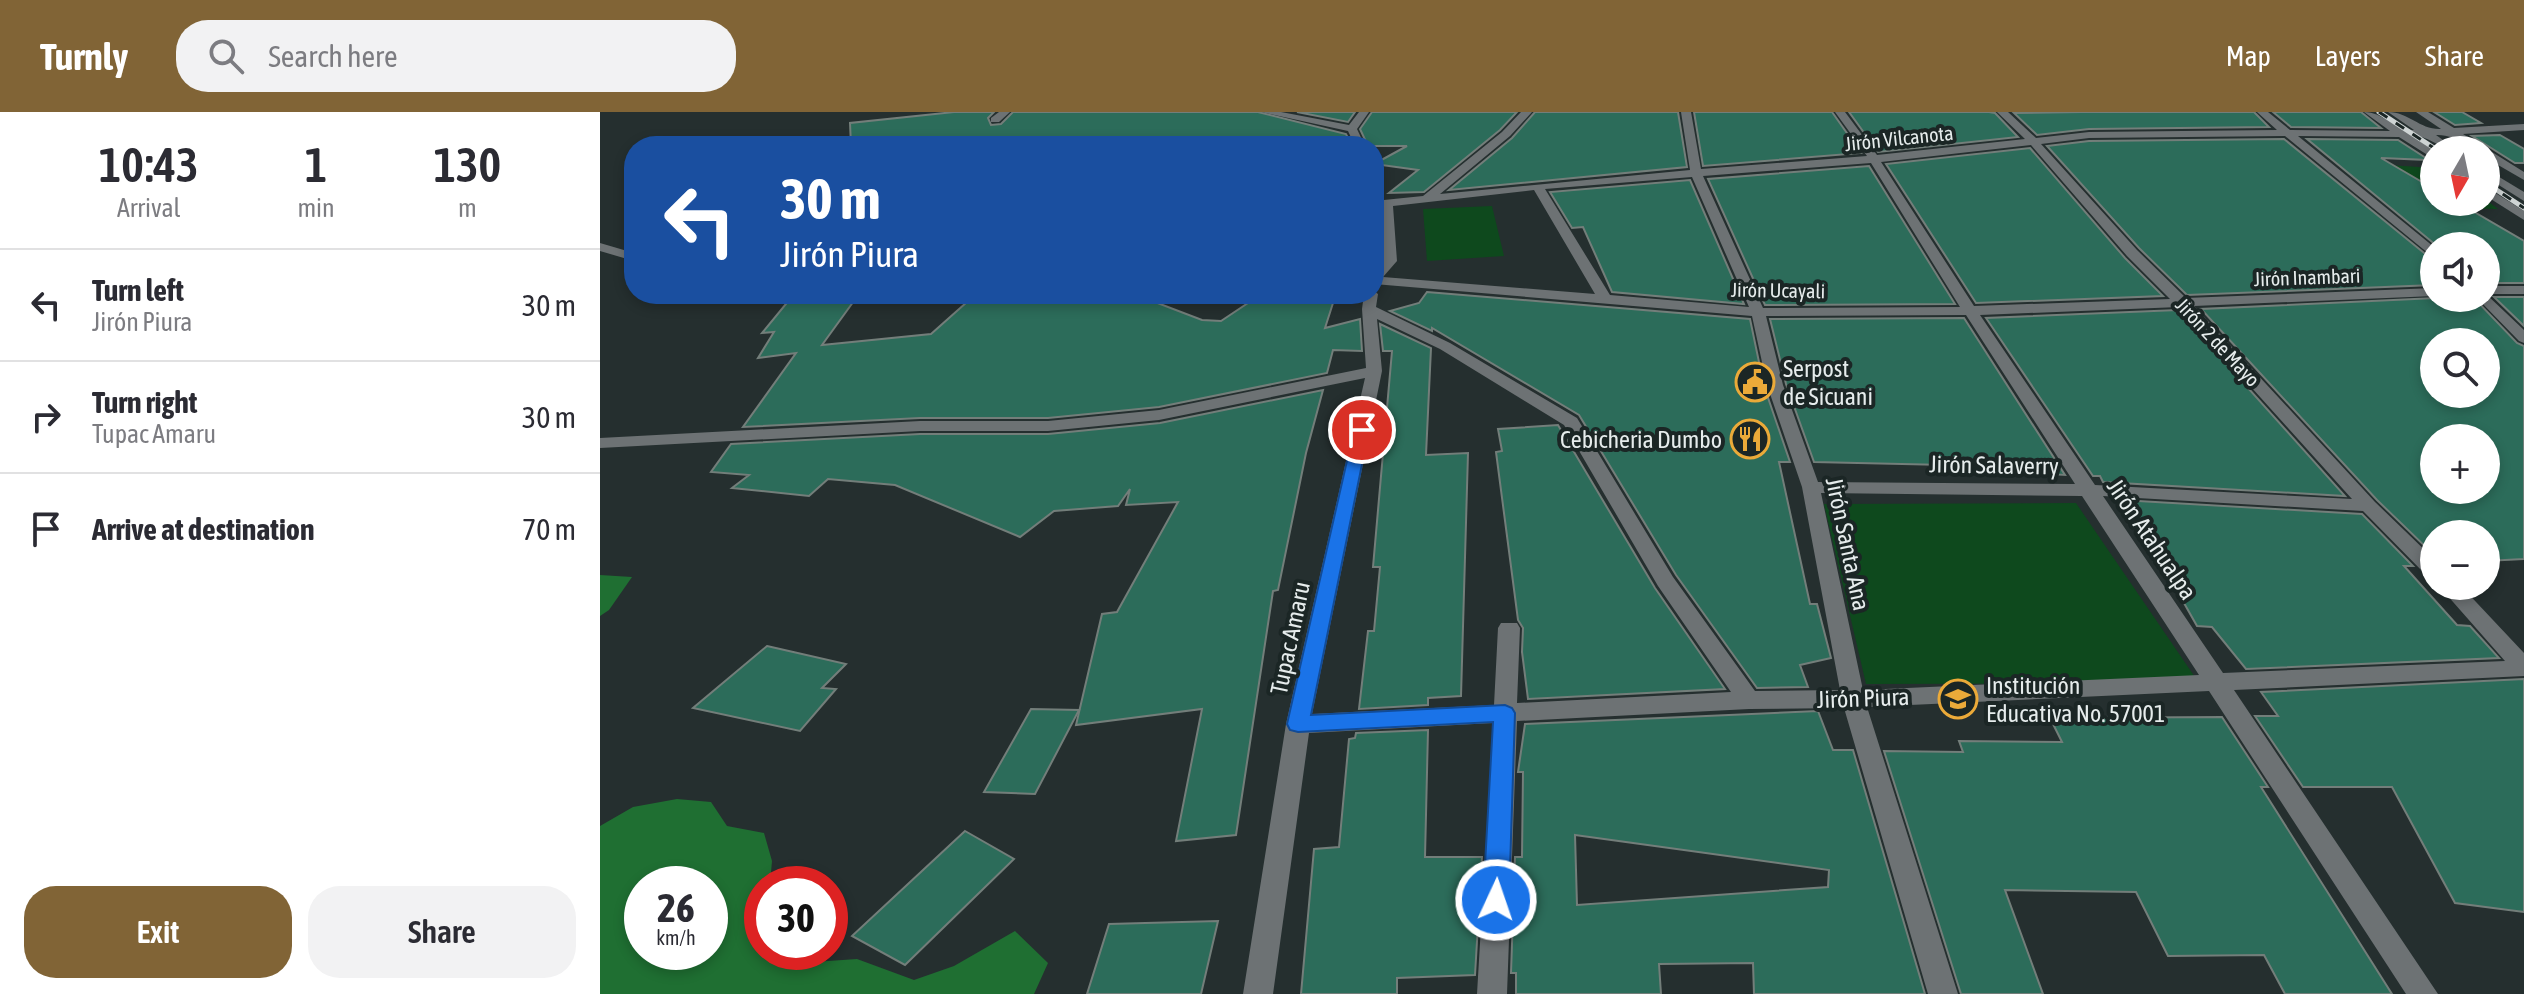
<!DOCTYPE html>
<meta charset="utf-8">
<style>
:root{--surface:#fff;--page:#f2f2f3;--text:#2b2b33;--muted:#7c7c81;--line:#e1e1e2;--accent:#816436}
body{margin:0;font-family:"Asap Condensed",sans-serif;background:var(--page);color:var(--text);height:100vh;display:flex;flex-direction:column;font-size:30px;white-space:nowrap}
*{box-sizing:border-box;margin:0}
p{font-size:26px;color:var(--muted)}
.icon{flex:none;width:44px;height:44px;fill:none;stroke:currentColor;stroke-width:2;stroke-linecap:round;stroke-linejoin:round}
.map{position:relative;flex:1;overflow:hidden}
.drawer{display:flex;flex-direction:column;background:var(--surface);width:600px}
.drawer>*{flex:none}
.top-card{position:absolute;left:24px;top:24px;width:760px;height:168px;border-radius:32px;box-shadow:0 4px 12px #0003;background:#1a4fa0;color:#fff;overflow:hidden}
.needle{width:52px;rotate:189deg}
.buttons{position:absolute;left:1820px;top:24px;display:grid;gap:16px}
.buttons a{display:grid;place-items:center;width:80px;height:80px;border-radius:50%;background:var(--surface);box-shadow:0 4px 12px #0003;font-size:40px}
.speed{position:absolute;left:24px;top:754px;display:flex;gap:16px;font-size:40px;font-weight:700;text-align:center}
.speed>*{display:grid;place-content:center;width:104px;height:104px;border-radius:50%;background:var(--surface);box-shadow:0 4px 12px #0003;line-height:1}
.speed small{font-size:20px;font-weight:400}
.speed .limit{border:12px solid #d22;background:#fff;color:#111}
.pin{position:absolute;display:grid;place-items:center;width:68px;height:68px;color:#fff;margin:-34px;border:4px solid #fff;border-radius:50%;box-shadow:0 2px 8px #0007}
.me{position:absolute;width:88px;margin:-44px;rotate:3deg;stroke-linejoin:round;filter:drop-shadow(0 0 6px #0008)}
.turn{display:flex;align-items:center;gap:28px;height:168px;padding:0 24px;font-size:36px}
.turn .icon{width:104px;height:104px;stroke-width:2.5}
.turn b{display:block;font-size:56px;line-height:68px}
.eta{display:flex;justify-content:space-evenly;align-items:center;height:136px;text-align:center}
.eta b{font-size:48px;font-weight:600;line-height:56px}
.button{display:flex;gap:16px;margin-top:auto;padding:16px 24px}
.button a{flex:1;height:92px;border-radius:32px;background:var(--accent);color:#fff;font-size:32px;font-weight:600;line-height:92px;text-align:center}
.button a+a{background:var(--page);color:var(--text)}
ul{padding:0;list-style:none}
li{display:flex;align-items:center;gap:24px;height:112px;padding:0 24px;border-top:2px solid var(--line)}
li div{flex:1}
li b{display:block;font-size:30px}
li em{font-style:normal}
header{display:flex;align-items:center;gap:48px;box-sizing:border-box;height:112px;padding:0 40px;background:var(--accent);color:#fff}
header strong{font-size:38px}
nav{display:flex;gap:44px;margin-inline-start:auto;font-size:28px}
.search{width:560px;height:72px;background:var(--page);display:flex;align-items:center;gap:20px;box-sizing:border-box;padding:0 28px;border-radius:32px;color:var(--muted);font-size:30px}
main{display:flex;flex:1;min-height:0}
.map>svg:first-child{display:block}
.green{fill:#0e491d}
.forest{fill:#1f6f32;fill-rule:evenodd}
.building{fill:#2c6c5a;stroke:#737e7a;stroke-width:2;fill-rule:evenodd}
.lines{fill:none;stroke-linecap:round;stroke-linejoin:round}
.minor{fill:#6d7274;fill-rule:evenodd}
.rail-casing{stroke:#ced4d4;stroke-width:5}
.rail{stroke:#1b2625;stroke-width:3;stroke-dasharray:10;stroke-linecap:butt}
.route{fill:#1a73e8;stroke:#114b97;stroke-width:2}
.labels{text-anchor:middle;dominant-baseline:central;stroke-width:8;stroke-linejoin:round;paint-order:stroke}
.far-street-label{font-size:20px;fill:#e6ecec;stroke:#1b2625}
.poi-label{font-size:24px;fill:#e6ecec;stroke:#1b2625;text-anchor:start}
.street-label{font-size:24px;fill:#e6ecec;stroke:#1b2625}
</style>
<header>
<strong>Turnly</strong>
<div class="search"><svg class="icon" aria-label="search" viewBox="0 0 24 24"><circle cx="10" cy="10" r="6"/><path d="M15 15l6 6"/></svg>Search here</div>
<nav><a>Map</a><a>Layers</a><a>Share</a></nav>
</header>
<main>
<section class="drawer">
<div class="eta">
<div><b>10:43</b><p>Arrival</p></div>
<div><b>1</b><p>min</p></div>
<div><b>130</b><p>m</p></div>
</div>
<ul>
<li><svg class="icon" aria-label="left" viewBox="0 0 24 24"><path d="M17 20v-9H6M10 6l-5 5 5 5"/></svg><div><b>Turn left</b><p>Jirón Piura</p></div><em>30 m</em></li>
<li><svg class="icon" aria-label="right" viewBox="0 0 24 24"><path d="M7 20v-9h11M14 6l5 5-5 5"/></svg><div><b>Turn right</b><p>Tupac Amaru</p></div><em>30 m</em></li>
<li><svg class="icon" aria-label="arrive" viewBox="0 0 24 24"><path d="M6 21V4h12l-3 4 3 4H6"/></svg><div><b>Arrive at destination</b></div><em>70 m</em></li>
</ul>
<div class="button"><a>Exit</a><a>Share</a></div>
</section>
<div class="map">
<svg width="1924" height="882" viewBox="0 0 1924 882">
<rect width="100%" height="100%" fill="#252f2f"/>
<g class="green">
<path d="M1758,51L1834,56V90L1886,88L1898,97L1849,96L1803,86Z"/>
<path d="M892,94L904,144L827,149L823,97Z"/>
<path d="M1476,391L1599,571L1266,572L1224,392Z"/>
</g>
<g class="forest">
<path d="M0,463L32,465L9,498L0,504Z"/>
<path d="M77,687L111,690L127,714L164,721L172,749L170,772H162V796L151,825L167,846L199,851L257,847L314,868L354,854L415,819L448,851L434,882H0V714L33,695ZM42,772H110V840H42Z"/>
</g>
<g class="building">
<path d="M354,0H394L388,6L391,13L401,12L413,0H658L746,22L752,34H251L250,11Z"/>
<path d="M697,0H755L748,10Z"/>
<path d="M772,0H917L900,18L824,80L789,81L818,58L774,52L807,34H768L760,17Z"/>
<path d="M935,0H1078L1087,55L849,78L912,26Z"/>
<path d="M1094,0H1232L1261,41L1103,54Z"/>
<path d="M1249,0H1389L1395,1L1418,25L1278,40Z"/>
<path d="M1482,0H1654L1669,15L1489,17L1437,23L1414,1Z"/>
<path d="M1673,0H1761L1781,16L1691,15Z"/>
<path d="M1834,0H1862L1881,11L1855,13Z"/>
<path d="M1900,23L1924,37V51H1915L1872,24Z"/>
<path d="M1684,27L1834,149V173L1587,183L1539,136L1447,34L1489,29Z"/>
<path d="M1707,27L1798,28L1829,48L1781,46L1834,77V90H1857L1924,129V171H1886V134H1837Z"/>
<path d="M1430,36L1525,146L1563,184L1376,191L1286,52Z"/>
<path d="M1269,54L1355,192L1165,193L1108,67Z"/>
<path d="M1090,68L1144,192L1012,180L983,115L972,116L950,80Z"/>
<path d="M827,180L1150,207L1164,274L1190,350H1179L1210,492H1217L1231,546L1200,553L1208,575L1157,576L1076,463L979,303L832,216V219L790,199L819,191Z"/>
<path d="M259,182L222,233L331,222L376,182H534L602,208L621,209L660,183L734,188L725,216L760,207L762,239L733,238L727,261L559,295L448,306H320L143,315L196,241L158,246L174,220L162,221L190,187Z"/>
<path d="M1894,185H1924V214Z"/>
<path d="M1836,186H1874L1917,231L1924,234V447L1886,449V422H1834V443L1777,388L1601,197ZM1834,230H1886V282H1834ZM1834,326H1886V378H1834Z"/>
<path d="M1578,198L1745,384L1503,370L1500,364H1493L1386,206Z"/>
<path d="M1364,206L1465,363L1417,360L1414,354L1344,350L1345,353L1214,350L1186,272L1170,207Z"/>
<path d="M780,212L831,236L826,343L868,341L861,584L828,586V593L759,597L768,519H774L780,455H773L792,239H783Z"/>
<path d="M723,278L706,341L678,478L673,479L636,723L576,729L602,597L476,613L502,502L517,500L578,390L526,393L530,377L518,394L454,399L420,425L295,373L228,367L209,384L132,376L149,363L111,360L131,332L320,322H448L560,311Z"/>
<path d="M958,313L1055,476L1125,577L928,587L922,540L923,516L918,508L896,340L902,339L898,317Z"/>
<path d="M1521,388L1762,402L1813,454H1804L1857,513L1870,514L1899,546L1646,557L1612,515L1597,514L1550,431L1544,430Z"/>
<path d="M167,534L246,552L222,576L236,577L200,619L93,596Z"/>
<path d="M1924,567V800L1855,791L1792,675H1703L1655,604H1678L1661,580Z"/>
<path d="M431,597L479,598L435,682L384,680Z"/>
<path d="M1218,599L1233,638H1253L1325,882H1154L1153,851L1059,852L1061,882H916V861H911L915,745H922L923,660H918L925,612ZM975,723L1229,758L1228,775L977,793Z"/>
<path d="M1622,605L1668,675H1661L1792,882H1685L1664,843L1568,844L1536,780L1405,778L1443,882H1361L1284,639L1363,640L1359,629L1462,630L1450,606Z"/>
<path d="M828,618L825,745H882L875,863L797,866V882H701L714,737L739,735L749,627L755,626L756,621Z"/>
<path d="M365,719L414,747L305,853L252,824Z"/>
<path d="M618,809L601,882H487L509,812Z"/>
</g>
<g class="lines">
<g class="minor">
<path d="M399,0H410L399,10H391V6Z"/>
<path d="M661,0H681L749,13L759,0H769L757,17L765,34H755L748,19Z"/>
<path d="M921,0H932L910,24L840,82L1090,58L1081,0H1091L1101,57L1267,44L1235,0H1245L1277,43L1425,27L1397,0H1408L1436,26L1489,20L1677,18L1657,0H1668L1690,18L1790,19L1764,0C1784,0 1795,19 1814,18L1788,0C1809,0 1820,18 1841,17L1816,0H1828L1854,16L1924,12V18L1863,22L1924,60V68L1886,46V38C1865,38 1858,22 1836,23L1857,38C1839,38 1830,23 1812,24L1834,39V47L1799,25L1698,24L1834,135V146L1685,24L1489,26L1441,32L1537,138L1586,186L1834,176V184L1594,194L1775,390L1834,447V466L1827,464L1763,399L1503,384L1623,561L1905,549L1839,474H1861L1924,541V564L1634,578L1838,882H1806L1609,579L1267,595L1358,882H1328L1244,596L1149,597L917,609L907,882H877L893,611L709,621L673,882H643L686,612L765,266L559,308L448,319H320L0,336V326L320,309H448L559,298L766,256L762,197L764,182H774V179L778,182L776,195L850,231L977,306L1073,465L1155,579L1240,578L1202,375L1167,273L1152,204L774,172V158L783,148L781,96L774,97V89L823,84L902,20ZM1431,33L1527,144L1570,187L1374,194L1281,50ZM1271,51L1360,195L1163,196L1103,64ZM1092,65L1149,195L1010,183L945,77ZM934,78L995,182L783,165L797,149L793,94ZM1579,195L1752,387L1495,373L1380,203ZM1366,203L1475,372L1218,370L1183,273L1166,204ZM777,207L840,237L964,313L1058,474L1131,580L917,591L920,516L917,511H901L898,516L894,593L712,602L782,259ZM1221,381L1482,384L1599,563L1263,578Z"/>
<path d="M1886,57L1924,80V89L1886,65Z"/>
<path d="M1886,75L1924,99V108L1886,84Z"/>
<path d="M0,131L34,141V149L0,139Z"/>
<rect x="1886" y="174" width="38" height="8"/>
<path d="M1886,182L1924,218V231L1919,229L1877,186H1886Z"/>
</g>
<g class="rail-casing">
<g id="rail">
<path d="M1779,0L1837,38"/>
<path d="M1886,71L1924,96"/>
</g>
</g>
<use href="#rail" class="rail"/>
</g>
<path class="route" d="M762,313L769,318L711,603L905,593L912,596L915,601L909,788L905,796L896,800L887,796L883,788L893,610L698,620L690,618L687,612L754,318Z"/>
<defs>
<g id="civic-ring" transform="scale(2)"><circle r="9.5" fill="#1b2625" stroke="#ebaa39" stroke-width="1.5"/><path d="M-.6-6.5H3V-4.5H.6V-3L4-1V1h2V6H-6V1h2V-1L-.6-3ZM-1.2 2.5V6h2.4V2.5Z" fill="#ebaa39"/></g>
<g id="restaurant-ring" transform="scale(2)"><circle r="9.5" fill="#1b2625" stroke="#ebaa39" stroke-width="1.5"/><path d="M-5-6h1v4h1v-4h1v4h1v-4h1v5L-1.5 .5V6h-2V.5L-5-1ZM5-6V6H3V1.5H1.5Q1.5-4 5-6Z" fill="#ebaa39"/></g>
<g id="school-ring" transform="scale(2)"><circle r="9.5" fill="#1b2625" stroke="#ebaa39" stroke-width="1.5"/><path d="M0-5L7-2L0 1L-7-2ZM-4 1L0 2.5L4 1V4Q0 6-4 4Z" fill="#ebaa39"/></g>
</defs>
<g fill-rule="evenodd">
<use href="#civic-ring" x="1155" y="270"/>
<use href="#restaurant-ring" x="1150" y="327"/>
<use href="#school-ring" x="1358" y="587"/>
</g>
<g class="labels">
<g class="far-street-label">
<text transform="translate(1299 26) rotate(-6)">Jirón Vilcanota</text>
<text transform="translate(1707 165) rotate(-2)">Jirón Inambari</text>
<text transform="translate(1178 178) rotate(1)">Jirón Ucayali</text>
<text transform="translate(1618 230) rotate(47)">Jirón 2 de Mayo</text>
</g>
<g class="poi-label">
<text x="1183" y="256">Serpost<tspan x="1183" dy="28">de Sicuani</tspan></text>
<text x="1122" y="327" text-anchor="end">Cebicheria Dumbo</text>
<text x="1386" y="573">Institución<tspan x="1386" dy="28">Educativa No. 57001</tspan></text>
</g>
<g class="street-label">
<text transform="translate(1394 353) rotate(1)">Jirón Salaverry</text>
<text transform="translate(1552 427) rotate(56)">Jirón Atahualpa</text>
<text transform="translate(1248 432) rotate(78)">Jirón Santa Ana</text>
<text transform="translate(690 526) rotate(-78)">Tupac Amaru</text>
<text transform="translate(1263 586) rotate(-2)">Jirón Piura</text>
</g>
</g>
</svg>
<div class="buttons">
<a><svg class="needle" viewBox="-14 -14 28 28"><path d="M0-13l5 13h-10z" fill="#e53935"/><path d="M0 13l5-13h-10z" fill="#7c7c81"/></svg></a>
<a><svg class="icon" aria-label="sound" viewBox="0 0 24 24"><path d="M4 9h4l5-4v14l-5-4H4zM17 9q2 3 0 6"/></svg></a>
<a><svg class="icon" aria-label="search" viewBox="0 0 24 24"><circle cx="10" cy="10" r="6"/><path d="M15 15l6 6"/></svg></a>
<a>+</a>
<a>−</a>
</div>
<div class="speed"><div>26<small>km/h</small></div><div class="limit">30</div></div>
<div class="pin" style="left:762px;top:318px;background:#d93025"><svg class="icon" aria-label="arrive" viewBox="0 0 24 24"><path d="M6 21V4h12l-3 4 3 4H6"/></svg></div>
<svg class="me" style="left:896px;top:788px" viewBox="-20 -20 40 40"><circle r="17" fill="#1a73e8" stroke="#fff" stroke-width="3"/><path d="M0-11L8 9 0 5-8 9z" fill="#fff"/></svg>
<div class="top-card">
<div class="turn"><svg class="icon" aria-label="left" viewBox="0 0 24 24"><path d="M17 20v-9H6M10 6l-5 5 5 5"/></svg><div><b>30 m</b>Jirón Piura</div></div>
</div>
</div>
</main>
